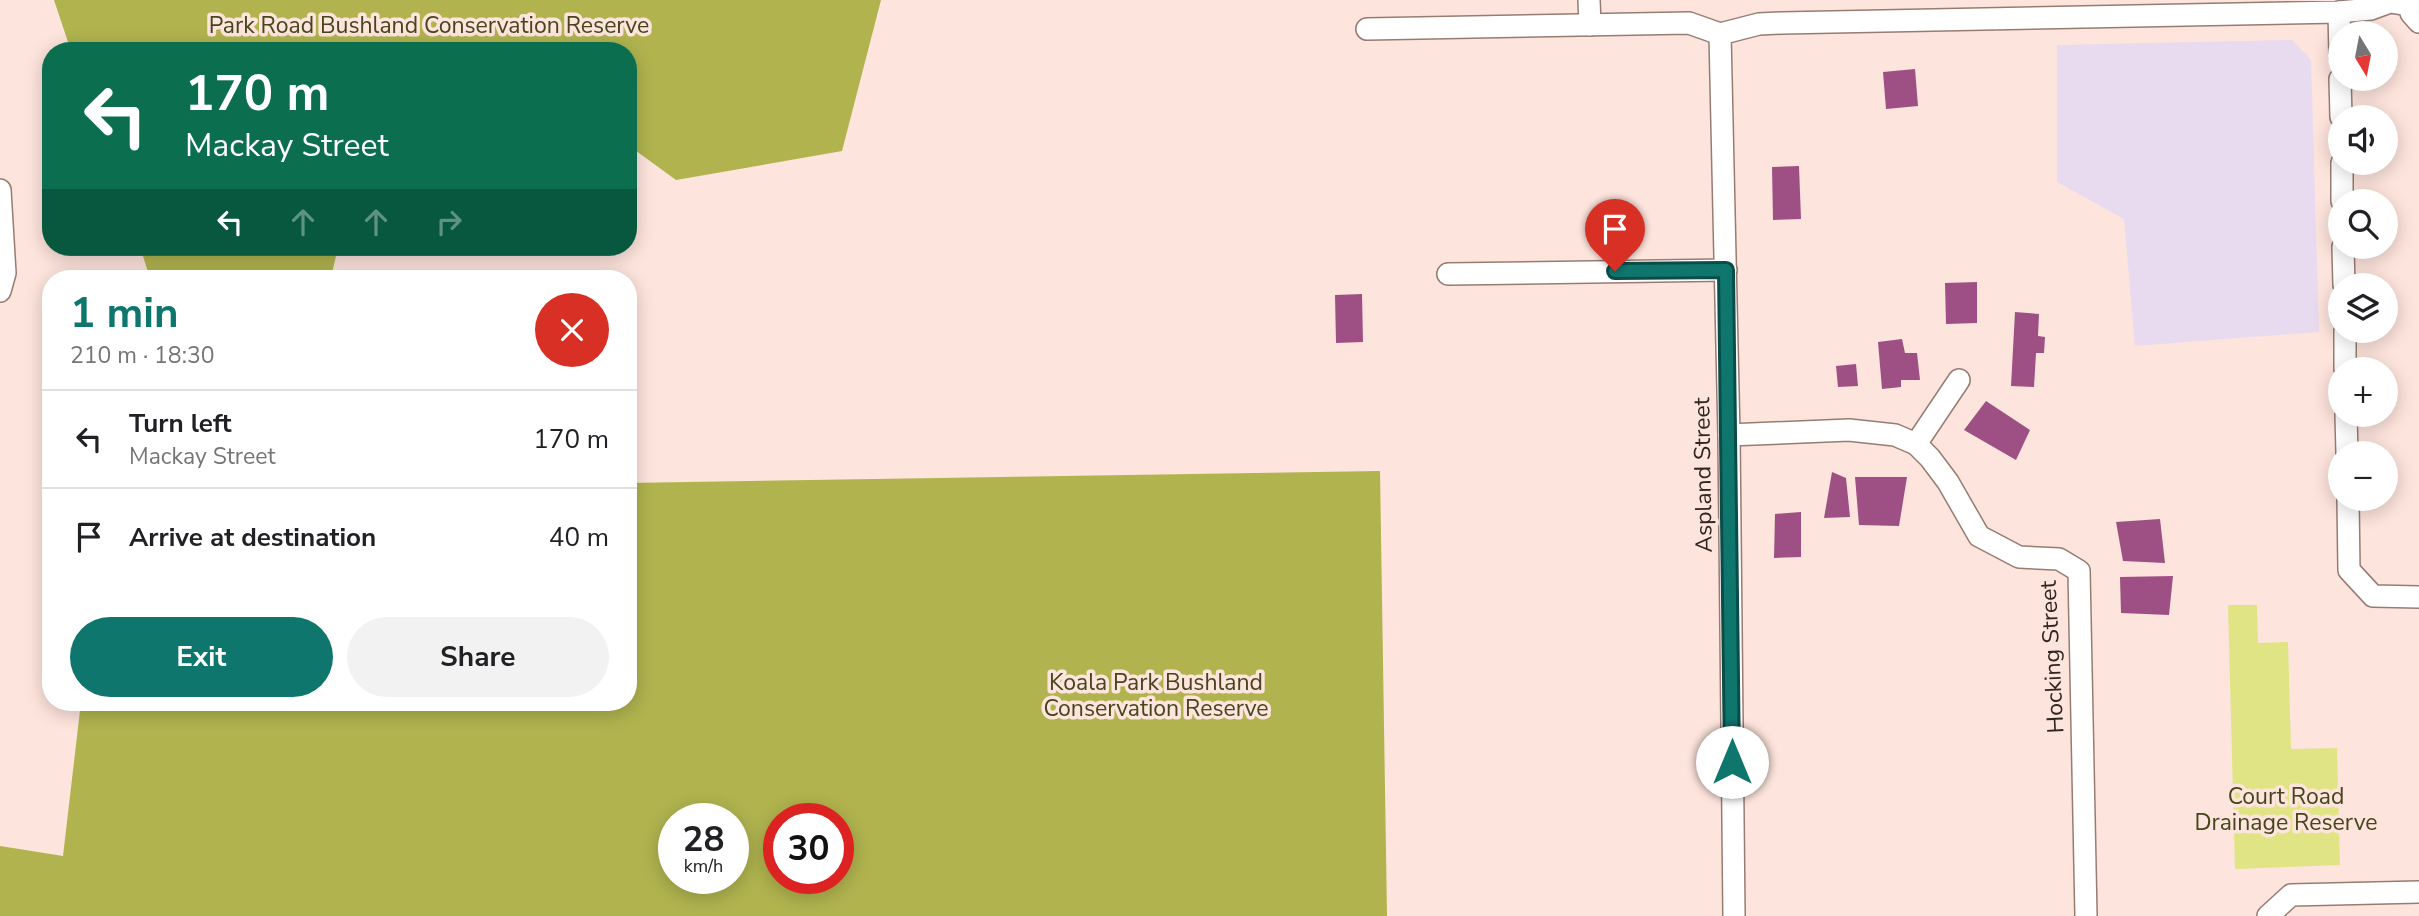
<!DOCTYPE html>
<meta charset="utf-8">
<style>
:root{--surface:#fff;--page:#f2f2f2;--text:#202124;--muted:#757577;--line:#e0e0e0;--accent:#0f766e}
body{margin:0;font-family:"Nunito Sans",sans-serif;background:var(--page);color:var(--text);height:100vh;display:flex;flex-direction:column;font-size:26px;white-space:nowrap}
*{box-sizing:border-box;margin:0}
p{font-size:23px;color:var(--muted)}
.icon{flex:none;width:38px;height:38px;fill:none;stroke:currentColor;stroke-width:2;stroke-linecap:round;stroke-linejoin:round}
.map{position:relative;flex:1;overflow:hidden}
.side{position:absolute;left:42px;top:270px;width:595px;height:441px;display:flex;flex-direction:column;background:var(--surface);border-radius:28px;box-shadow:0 4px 18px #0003}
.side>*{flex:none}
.top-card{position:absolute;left:42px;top:42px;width:595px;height:214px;border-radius:28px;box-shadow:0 4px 18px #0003;background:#0b6e4f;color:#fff;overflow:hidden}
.needle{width:46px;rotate:170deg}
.buttons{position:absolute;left:2328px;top:21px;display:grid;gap:14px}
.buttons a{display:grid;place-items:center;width:70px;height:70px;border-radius:50%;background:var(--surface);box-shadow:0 4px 18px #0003;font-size:35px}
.speed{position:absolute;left:658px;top:803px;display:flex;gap:14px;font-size:35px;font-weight:700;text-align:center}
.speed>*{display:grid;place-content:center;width:91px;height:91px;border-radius:50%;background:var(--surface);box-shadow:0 4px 18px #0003;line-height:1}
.speed small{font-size:18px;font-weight:400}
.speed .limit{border:10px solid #d22;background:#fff;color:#111}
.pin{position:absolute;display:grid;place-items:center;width:60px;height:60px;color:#fff;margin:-72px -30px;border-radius:50% 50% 50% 0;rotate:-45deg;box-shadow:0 0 7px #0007}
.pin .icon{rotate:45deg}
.me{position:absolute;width:77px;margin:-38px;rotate:0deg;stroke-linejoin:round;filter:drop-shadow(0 0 5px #0008)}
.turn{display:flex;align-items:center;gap:24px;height:147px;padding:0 28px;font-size:32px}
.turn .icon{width:91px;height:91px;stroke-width:2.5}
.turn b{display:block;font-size:49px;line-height:60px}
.lanes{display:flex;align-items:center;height:66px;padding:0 28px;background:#0003;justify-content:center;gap:35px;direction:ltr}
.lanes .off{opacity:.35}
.round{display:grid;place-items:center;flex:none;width:74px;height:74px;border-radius:37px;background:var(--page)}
.headline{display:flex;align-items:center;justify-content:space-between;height:119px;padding:0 28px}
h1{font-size:42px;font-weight:700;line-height:52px;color:var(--accent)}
.cta{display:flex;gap:14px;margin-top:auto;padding:14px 28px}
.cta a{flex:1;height:80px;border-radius:42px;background:var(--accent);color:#fff;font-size:28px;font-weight:700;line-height:80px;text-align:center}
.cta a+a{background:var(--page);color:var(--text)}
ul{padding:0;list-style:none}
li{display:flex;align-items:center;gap:21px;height:98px;padding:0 28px;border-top:2px solid var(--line)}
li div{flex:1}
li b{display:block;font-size:26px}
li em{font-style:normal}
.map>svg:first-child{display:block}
.commercial{fill:#e8dbef}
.green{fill:#e0e484}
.forest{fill:#b0b34e;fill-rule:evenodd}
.building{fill:#9e4f84}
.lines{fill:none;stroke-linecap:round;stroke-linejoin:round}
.minor-casing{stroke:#977c72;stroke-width:24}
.minor{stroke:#fff;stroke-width:21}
.route-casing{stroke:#0a4d48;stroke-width:18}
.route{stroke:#0f766e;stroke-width:12}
.labels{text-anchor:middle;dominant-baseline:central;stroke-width:7;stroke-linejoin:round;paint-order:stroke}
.park-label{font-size:23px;fill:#45461c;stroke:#fde4dc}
.street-label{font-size:23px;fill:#302521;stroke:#fde4dc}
</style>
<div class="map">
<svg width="2419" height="916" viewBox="0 0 2419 916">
<rect width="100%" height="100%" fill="#fde4dc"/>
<path class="commercial" d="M2292,40L2311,60L2319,332L2135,346L2124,219L2057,182V45Z"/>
<path class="green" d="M2228,605H2257L2258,643L2288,642L2291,749L2337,748L2340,865L2235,869Z"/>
<g class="forest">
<path d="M54,0H881L842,151L676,180L628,145V51H71Z"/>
<path d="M140,247H338L331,278H150Z"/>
<path d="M1380,471L1387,916H0V846L63,856L81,702H628V483ZM674,819H733V878H674ZM779,819H838V878H779Z"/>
</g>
<g class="building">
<path d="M1915,69L1918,106L1886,109L1883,72Z"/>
<path d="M1799,166L1801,219L1773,220L1772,167Z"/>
<path d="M1977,282V323L1946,324L1945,283Z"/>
<path d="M1362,294L1363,342L1336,343L1335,295Z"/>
<path d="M2015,312L2039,314L2038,336L2045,337L2044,353H2036L2034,387L2011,386Z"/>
<path d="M1902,339L1905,353H1917L1920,380H1901V387L1882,389L1878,342Z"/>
<path d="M1856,364L1858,386L1838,387L1836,366Z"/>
<path d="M1986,401L2030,430L2016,460L1964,430Z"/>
<path d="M1832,472L1846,478L1850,517L1824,518Z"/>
<path d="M1855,477H1907L1899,526L1859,525Z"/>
<path d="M1801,512V557L1774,558L1775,514Z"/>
<path d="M2160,519L2165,563L2123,561L2116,522Z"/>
<path d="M2173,576L2169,615L2121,613L2120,577Z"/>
</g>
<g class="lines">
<g class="minor-casing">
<g id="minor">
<path d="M1589,0L1590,25"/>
<path d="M2409,0L2411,13L2419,22"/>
<path d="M2339,12L2340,56"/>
<path d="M1367,29L1689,23L1720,34L1759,24L1782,23L2339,12L2371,9L2390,2L2409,5"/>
<path d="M1720,34L1729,435L1734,916"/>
<path d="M2340,79L2341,117"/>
<path d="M2342,163V201"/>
<path d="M0,190L5,273L0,291"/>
<path d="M2343,247L2344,285"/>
<path d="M1448,274L1726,270"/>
<path d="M2345,331V369"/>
<path d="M2346,415L2347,453"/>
<path d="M1729,435L1849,430L1895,435L1916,444L1930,458L1948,482L1979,536L2019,557L2059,559L2079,571L2086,916"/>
<path d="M1916,444L1959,380"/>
<path d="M2348,499L2349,570L2373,596L2419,597"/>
<path d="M2268,916L2291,895L2419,892"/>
</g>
</g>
<use href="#minor" class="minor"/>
</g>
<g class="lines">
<g class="route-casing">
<path id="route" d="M1615,271L1726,270L1732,762"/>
</g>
<use href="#route" class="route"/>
</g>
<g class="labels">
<g class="park-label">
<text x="429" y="25">Park Road Bushland Conservation Reserve</text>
<text x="1156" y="682">Koala Park Bushland<tspan x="1156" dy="26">Conservation Reserve</tspan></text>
<text x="2286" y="796">Court Road<tspan x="2286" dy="26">Drainage Reserve</tspan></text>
</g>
<g class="street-label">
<text transform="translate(1703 475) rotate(-91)">Aspland Street</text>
<text transform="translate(2052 657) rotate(-93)">Hocking Street</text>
</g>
</g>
</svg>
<div class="buttons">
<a><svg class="needle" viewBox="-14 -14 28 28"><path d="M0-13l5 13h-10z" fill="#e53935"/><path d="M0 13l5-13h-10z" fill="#757577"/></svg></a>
<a><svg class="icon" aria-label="sound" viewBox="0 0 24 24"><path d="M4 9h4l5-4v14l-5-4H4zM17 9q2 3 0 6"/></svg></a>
<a><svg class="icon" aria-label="search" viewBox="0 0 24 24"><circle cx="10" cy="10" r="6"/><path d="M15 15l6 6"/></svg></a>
<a><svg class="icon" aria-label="layers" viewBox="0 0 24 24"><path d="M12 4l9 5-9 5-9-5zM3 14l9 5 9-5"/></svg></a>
<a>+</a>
<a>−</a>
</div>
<div class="speed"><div>28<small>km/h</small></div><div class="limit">30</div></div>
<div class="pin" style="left:1615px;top:271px;background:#d93025"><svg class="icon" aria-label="arrive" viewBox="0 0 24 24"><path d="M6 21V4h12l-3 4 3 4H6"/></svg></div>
<svg class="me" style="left:1732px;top:762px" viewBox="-20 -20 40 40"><circle r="19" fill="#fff"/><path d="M0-13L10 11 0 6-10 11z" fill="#0f766e"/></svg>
<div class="top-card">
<div class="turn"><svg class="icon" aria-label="left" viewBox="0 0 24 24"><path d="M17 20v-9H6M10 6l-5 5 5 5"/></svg><div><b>170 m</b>Mackay Street</div></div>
<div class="lanes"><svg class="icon" aria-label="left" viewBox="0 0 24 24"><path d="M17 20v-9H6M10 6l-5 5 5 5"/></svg><svg class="icon off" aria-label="ahead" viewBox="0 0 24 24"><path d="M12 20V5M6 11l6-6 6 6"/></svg><svg class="icon off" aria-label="ahead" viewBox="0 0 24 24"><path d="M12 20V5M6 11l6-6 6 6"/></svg><svg class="icon off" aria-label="right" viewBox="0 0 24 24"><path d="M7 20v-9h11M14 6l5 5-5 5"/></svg></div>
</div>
<section class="side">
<div class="headline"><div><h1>1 min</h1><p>210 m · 18:30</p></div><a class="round" style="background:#d93025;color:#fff"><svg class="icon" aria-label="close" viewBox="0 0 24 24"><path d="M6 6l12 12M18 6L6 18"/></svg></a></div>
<ul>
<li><svg class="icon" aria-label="left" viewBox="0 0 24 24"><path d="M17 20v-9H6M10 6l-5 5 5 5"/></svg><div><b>Turn left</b><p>Mackay Street</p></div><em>170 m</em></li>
<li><svg class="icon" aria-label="arrive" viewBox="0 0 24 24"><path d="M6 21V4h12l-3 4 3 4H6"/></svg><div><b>Arrive at destination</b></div><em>40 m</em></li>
</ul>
<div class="cta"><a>Exit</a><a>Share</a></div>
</section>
</div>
